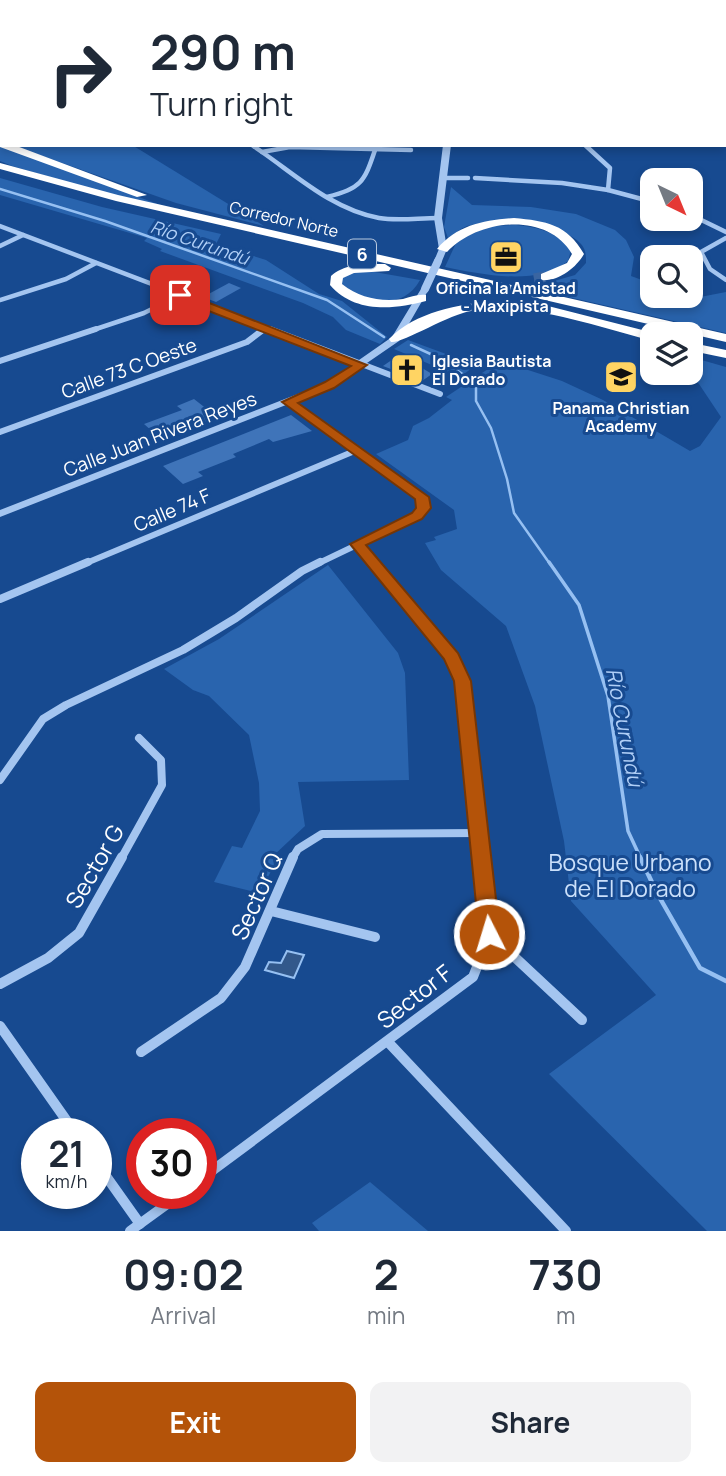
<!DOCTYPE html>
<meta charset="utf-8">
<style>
:root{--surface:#fff;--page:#f2f2f3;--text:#1f2937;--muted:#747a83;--accent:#b45309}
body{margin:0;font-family:Manrope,sans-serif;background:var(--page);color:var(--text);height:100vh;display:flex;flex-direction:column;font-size:26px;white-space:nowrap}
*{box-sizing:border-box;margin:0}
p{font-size:23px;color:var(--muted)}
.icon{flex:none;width:38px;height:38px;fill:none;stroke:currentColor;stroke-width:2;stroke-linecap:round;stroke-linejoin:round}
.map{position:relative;height:1231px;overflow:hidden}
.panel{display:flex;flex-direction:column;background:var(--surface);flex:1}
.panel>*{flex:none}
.guide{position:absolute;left:0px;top:0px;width:726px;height:147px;box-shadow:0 4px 10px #0003;background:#fff;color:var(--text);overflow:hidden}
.needle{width:46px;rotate:137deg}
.buttons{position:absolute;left:640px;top:168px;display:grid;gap:14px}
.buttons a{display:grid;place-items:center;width:63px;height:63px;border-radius:14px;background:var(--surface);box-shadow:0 4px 10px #0003;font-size:35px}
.speed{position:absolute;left:21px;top:1118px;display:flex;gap:14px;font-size:35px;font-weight:700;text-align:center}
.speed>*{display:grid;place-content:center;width:91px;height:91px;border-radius:50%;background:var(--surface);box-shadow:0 4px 10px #0003;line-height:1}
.speed small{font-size:18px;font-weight:400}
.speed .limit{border:10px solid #d22;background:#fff;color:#111}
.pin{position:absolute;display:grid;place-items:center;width:60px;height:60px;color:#fff;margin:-30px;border-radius:14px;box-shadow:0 4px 10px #0006}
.me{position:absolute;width:77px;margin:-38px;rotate:355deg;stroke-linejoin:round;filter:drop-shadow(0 0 5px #0008)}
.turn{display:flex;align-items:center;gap:24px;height:147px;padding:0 35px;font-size:32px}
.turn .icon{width:91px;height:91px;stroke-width:2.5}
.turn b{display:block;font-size:49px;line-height:60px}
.eta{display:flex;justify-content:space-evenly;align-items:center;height:119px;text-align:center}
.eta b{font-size:42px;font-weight:700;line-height:49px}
.button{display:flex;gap:14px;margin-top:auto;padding:14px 35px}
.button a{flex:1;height:80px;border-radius:14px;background:var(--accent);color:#fff;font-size:28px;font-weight:700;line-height:80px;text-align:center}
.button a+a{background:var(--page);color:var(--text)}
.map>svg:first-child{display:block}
.green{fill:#2964ae}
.water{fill:#32588b;stroke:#96c0f2;stroke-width:2}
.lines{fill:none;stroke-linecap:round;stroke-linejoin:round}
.stream-far2{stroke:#96c0f2;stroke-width:2.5}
.stream-far1{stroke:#96c0f2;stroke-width:3.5}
.stream{stroke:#96c0f2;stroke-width:4.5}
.building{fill:#3f74b9}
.motorway-tunnel{stroke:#3a65a1;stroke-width:11;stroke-dasharray:11 6;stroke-linecap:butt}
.minor-far4{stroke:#a4c5f0;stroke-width:3.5}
.minor-far3{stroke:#a4c5f0;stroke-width:4.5}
.minor-far2{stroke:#a4c5f0;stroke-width:6}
.minor-far1{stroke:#a4c5f0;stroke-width:8}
.minor{stroke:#a4c5f0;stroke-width:10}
.tertiary{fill:#a4c5f0;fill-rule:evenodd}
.primary{fill:#edf4ff;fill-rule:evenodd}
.motorway{fill:#fff;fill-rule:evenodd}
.tertiary-bridge{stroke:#a4c5f0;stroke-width:8}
.route{fill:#b45309;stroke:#753606;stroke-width:2}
.labels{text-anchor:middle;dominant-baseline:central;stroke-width:6;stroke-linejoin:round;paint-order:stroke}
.far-street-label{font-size:16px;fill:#fff;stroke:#174a90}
.far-poi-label{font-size:16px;font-weight:bold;fill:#fff;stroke:#174a90}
.far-water-label{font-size:18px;font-style:italic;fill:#b0cff7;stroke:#174a90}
.shield{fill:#174a90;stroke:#b9c9de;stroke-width:2}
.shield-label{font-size:18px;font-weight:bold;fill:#fff}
.street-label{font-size:19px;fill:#fff;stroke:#174a90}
.water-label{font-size:21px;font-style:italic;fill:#b0cff7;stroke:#174a90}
.near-park-label{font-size:23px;fill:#cbe0fb;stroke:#174a90}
.near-street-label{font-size:23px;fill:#fff;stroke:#174a90}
</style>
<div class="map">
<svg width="726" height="1231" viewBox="0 0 726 1231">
<rect width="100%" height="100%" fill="#174a90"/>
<g class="green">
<path d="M293,0H726V75L724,2H287Z"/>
<path d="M11,145H132L264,226L176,203Z"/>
<path d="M0,146L163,206L98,191L12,166L0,161Z"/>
<path d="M0,178L102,207L221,234L216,244L266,260L319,294L342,301L387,337L380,344L346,330L333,317L303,303L160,251L162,249L144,241L147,238L0,195Z"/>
<path d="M451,187L472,205L531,207L576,214L615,230L626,240L634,257L631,276L653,284V296L695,298L726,292V333L551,293L554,281L575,275L586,263C586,255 586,249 580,243C560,222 493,218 467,226C460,229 454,234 448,238L444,227Z"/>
<path d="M516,225C537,227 558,232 571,250L568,261C537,287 481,274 445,267L457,241L489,226Z"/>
<path d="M363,270L420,280C403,311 366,304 342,284L341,279L346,275Z"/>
<path d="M408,340L476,365L460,377L394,349Z"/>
<path d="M691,357L726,367V1231H707L549,1074L656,995L571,901L564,841L535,706L506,626L441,570L425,543L436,540L434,537L457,529L454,510L376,454L408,440L413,426L429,418L452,400L446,397L500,361L562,381L603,400L690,451L700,446L721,417L699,384L688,373H691Z"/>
<path d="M328,565L398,653L405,673L409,780L298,782L305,826L273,856L274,866L259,893L214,882L232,846L242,848L260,811L259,783L249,735L209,696L193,690L164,669L219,639Z"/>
<path d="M370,1182L428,1231H319L312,1223Z"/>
</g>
<path class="water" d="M287,951L304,955L294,978L265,970L269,962L281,963Z"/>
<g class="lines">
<g class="stream-far2">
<path d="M0,189L105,221L327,300L384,337"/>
<path d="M411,345L437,357L476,383V401L491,428L507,479L514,513L550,564"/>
</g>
<path class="stream-far1" d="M549,562L579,605L608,696L628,831L641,859"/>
<path class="stream" d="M640,857L657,893L700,968L726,981"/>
</g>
<g class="building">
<path d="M229,283L241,288L216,302L203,297Z"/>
<path d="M396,357L417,365L432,374L422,381L383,366Z"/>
<path d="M194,399L217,417L161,439L144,424L182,410L177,406Z"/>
<path d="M291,415L312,431L273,442L269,439L233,454L236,457L198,472L203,476L183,484L163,466Z"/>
</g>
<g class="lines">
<path class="motorway-tunnel" d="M534,279L545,277"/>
<path class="minor-far4" d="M252,145L254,147"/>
<g class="minor-far3">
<path d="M252,145L262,152"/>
<path d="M411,150L290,147L262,152C298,177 334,210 379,218C398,221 418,218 438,218"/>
<path d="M445,178H468"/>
<path d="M475,178L562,183L608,190L610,168L585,145"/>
<path d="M608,190L653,202"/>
<path d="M327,197C361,188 364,183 375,150"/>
<path d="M691,215L726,232"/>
<path d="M0,226L275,331"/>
<path d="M726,238L701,252L710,269L726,280"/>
<path d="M0,246L23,235"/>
<path d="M0,300L66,279L96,263"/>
<path d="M90,331L144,313L180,295"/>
<path d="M262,331L266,328"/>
</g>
<g class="minor-far2">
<path d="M270,329L440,394"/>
<path d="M0,361L96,329"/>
<path d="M289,402L422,497L424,508L417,516L317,564"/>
<path d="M0,432L247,342L264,329"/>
<path d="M357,544L374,564"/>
<path d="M84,564L357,450"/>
</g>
<g class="minor-far1">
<path d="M372,562L452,657L463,681L482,859"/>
<path d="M0,599L88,562"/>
<path d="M0,780L43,719L66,705L183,650L236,618L302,571L320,562"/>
<path d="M121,859L162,785L161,760L139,738"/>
<path d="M292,859L298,849L322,834L480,833"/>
</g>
<g class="minor">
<path d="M271,911L375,937"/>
<path d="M490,934L582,1020"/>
<path d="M0,984L48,958L79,933L122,857"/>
<path d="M0,1026L76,1134"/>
<path d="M388,1042L566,1231"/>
<path d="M141,1052L221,998L245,967L293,857"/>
<path d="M96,1162L140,1224"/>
<path d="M201,1179L473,977L490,934L482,857"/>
<path d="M130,1231L181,1194"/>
</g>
<g class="tertiary">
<path d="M443,145H451L442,218L447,249L442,261L438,264L434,261L439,249L434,218Z"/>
<path d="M425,286L429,289L399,341L332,387L0,517V510L326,383L392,337L421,289Z"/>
</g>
<g class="primary">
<rect x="68" y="0" width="8" height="2"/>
<path d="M95,0H106L93,2Z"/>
<path d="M2,112V118L0,119V113Z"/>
</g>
<g class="motorway">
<path d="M0,93L2,94V100L0,99Z"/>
<path d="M0,119H2L0,127Z"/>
<path d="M2,142V145H14L147,195L137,197L0,147Z"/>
<path d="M0,163L118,195L726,334V342L116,201L0,169Z"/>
<path d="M514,218C546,221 567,224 584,254C576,268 558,282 541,280V274L567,263L572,254C547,211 478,219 447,252L437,249C457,225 484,220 514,218Z"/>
<path d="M385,264L391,268L389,271L354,273L343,278L342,284C360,298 380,302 403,299C411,297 417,294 426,295V301C393,310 354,313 330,285L331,276C345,263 367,264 385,264Z"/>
<path d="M495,301L548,306L658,334H653V341C594,326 533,302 471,311C450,314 401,344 391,342L389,339C415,312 459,304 495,301Z"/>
<path d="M702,345L726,350V358L697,352L695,349Z"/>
</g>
<path class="tertiary-bridge" d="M425,289L438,261"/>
</g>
<path class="route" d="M175,293H184L367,365L334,388L298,403L429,497L431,508L422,519L366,545L458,653L471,681L500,934L497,939L489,942L482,939L479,934L454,681L444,659L350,544L412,513L416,508L415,499L282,402L325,382L351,366L175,298Z"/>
<defs>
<g id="office-square" transform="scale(1.75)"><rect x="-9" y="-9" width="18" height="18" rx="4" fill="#ffd463" stroke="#174a90"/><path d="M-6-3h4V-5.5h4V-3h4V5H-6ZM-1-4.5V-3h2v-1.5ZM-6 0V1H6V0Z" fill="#111"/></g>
<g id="church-square" transform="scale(1.75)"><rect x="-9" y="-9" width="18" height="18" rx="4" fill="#ffd463" stroke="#174a90"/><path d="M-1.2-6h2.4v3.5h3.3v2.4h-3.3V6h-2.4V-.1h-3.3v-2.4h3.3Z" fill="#111"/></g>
<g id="school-square" transform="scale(1.75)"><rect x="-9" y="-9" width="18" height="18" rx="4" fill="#ffd463" stroke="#174a90"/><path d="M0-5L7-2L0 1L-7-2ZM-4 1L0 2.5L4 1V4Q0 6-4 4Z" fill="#111"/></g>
</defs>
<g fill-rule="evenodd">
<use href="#office-square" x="506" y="257"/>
<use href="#church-square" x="407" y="370"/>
<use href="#school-square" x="621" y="377"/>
</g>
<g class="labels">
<g class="far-street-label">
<text transform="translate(284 219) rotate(13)">Corredor Norte</text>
</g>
<g class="far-poi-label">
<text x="506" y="288">Oficina la Amistad<tspan x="506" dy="18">- Maxipista</tspan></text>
<text x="432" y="361" text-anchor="start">Iglesia Bautista<tspan x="432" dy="18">El Dorado</tspan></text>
<text x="621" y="408">Panama Christian<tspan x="621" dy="18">Academy</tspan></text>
</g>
<g class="far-water-label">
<text transform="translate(200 242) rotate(19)">Río Curundú</text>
</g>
<rect class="shield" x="348" y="239.5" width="28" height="29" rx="5"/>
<g class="shield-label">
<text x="362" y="254">6</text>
</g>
<g class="street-label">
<text transform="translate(129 368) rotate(-20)">Calle 73 C Oeste</text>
<text transform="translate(160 434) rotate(-21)">Calle Juan Rivera Reyes</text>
<text transform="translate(172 510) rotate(-23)">Calle 74 F</text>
</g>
<g class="water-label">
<text transform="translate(625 727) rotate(79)">Río Curundú</text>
</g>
<g class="near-park-label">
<text x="630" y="862">Bosque Urbano<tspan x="630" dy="26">de El Dorado</tspan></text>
</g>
<g class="near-street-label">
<text transform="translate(94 866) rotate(-60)">Sector G</text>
<text transform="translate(256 896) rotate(-66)">Sector Q</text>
<text transform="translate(414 996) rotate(-38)">Sector F</text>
</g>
</g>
</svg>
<div class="buttons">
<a><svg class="needle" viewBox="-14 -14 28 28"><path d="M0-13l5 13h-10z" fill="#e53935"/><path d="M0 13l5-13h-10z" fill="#747a83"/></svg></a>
<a><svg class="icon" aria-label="search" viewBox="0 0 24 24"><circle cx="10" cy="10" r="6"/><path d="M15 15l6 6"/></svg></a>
<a><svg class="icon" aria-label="layers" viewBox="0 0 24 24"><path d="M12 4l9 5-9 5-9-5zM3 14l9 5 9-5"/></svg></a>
</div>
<div class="speed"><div>21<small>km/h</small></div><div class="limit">30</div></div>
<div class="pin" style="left:180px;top:295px;background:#d93025"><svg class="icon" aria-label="arrive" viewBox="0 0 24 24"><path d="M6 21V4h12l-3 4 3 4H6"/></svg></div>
<svg class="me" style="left:489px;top:934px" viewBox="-20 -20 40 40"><circle r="17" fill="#b45309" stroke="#fff" stroke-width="3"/><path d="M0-11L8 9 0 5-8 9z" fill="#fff"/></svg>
<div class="guide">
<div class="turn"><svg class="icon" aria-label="right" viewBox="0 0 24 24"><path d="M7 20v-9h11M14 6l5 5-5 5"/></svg><div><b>290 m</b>Turn right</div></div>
</div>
</div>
<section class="panel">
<div class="eta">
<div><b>09:02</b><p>Arrival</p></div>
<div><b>2</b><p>min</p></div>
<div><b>730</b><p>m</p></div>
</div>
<div class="button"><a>Exit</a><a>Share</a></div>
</section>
